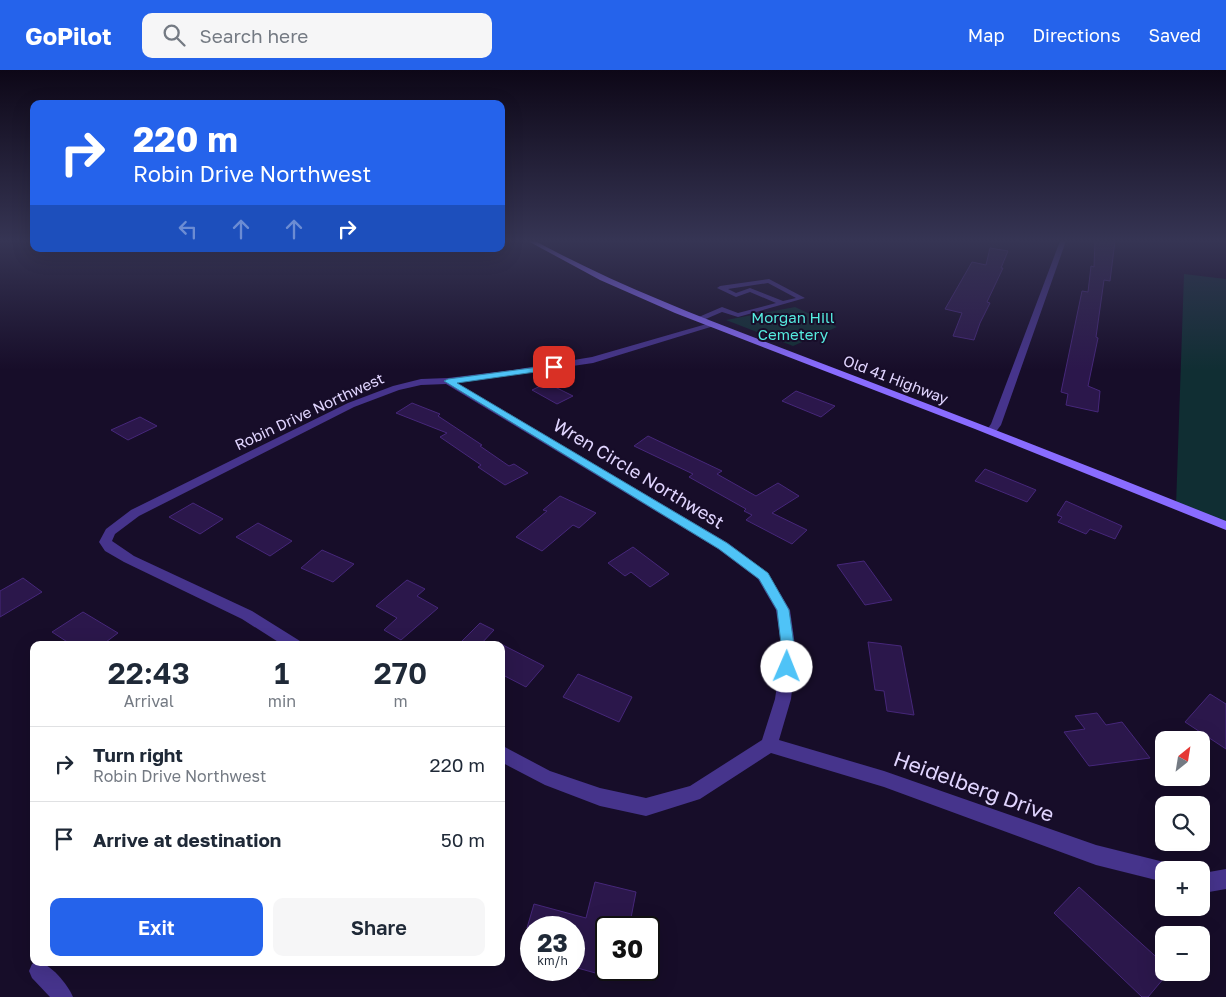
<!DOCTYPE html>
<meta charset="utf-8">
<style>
:root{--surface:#fff;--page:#f6f6f7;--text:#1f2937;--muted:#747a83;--line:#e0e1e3;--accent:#2563eb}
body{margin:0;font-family:"Golos Text",sans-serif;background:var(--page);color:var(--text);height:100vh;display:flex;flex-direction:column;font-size:19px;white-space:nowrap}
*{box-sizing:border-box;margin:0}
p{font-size:16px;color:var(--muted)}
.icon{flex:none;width:28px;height:28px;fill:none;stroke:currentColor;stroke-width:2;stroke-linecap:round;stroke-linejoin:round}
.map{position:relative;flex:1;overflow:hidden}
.details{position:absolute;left:30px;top:571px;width:475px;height:325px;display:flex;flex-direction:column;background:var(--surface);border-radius:10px;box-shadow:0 5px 20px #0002}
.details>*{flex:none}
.guide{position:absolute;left:30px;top:30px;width:475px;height:152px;border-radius:10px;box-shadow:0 5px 20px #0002;background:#2563eb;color:#fff;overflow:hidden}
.needle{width:32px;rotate:30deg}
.controls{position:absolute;left:1155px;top:661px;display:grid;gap:10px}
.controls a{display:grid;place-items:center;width:55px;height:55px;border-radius:10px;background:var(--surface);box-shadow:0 5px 20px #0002;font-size:25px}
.speed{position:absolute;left:520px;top:846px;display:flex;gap:10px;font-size:25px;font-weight:700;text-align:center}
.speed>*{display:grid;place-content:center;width:65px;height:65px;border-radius:50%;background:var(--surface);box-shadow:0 5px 20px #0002;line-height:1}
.speed small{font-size:12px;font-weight:400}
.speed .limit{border:2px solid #111;border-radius:8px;background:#fff;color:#111}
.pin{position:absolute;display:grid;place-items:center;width:42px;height:42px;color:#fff;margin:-21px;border-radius:10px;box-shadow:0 2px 8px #0006}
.me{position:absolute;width:55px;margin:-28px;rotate:1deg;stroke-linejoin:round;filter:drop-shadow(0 0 4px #0008)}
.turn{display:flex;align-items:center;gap:18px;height:105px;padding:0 20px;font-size:22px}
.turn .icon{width:65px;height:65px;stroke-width:2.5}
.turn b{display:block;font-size:35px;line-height:42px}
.lanes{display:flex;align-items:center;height:48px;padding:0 20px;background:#0003;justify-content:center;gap:25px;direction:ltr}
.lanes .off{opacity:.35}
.eta{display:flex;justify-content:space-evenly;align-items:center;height:85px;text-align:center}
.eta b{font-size:30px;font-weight:600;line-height:35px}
.button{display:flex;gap:10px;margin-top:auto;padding:10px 20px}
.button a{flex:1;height:58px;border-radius:10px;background:var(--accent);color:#fff;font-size:20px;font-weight:600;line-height:58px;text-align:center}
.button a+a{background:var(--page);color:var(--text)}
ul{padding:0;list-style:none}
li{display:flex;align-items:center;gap:15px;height:75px;padding:0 20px;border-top:1px solid var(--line)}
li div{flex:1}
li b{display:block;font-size:19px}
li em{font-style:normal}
header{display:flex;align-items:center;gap:30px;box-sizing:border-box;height:70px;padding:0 25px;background:var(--accent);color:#fff}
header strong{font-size:24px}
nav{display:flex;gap:28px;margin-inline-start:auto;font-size:18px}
.search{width:350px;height:45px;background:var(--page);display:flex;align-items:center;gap:12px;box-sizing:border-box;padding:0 18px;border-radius:10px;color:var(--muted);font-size:19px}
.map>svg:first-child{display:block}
.green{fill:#102e33}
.building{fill:#2b174b;stroke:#46277a}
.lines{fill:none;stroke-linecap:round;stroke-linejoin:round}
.lane{fill:#46348c;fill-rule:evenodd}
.street{fill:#46348c;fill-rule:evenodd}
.secondary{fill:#896cff;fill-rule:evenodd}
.route{fill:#4fc3f7;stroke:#337fa1}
.labels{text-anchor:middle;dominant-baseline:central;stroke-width:4;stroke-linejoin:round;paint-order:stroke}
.far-park-label{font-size:15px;fill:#55ebdf;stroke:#170d29}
.far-street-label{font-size:15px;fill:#e1d5ff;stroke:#170d29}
.street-label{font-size:18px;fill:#e1d5ff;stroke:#170d29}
.near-street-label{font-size:21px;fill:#e1d5ff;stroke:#170d29}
</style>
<header>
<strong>GoPilot</strong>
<div class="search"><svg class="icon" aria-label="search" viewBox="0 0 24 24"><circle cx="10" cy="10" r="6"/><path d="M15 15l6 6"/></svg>Search here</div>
<nav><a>Map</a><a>Directions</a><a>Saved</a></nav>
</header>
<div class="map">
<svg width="1226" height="927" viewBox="0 0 1226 927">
<rect width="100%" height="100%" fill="#170d29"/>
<g class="green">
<path d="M1184,204L1226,209V456L1176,436Z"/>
<path d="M795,237L837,257L793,276L726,250Z"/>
</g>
<g class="building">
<path d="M1095,171H1115L1110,211L1104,210L1096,267L1098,268L1088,316L1100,321L1098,342L1066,335L1068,324L1061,322L1082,221L1088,222L1091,196L1094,197Z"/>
<path d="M990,178L1008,181L1001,198H1003L987,232L990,233L980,253L974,270L953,266L962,243L945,239L972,192L986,195Z"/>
<path d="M547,313L573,326L557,334L532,320Z"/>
<path d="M796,321L835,336L821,347L782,331Z"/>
<path d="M412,333L440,344L438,346L482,375L480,376L509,396L514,394L528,403L505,415L478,397L481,395L440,367L447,363L396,343Z"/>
<path d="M140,347L157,356L128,370L111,360Z"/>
<path d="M648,366L722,401L717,404L756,426L778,413L799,426L772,443L807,460L792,474L746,450L752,445L744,441L746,439L689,407L693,404L634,376Z"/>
<path d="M985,399L1036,420L1027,432L975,411Z"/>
<path d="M560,426L596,443L579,458L573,455L542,481L516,467L547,441L543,440Z"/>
<path d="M1066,431L1122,456L1115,469L1090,459L1086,464L1058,452L1062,447L1057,445Z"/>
<path d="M193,433L223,449L200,464L169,447Z"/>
<path d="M258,453L292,471L270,486L236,467Z"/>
<path d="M633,477L669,504L650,517L631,502L625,506L608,493Z"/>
<path d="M322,480L354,494L333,512L301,498Z"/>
<path d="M864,491L892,530L865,535L837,495Z"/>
<path d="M23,508L42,522L0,547V521Z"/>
<path d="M407,510L425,519L417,526L438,538L401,570L384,560L397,548L376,536Z"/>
<path d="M83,542L118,563L102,575H72L52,562Z"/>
<path d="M480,553L494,560L480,575H458Z"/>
<path d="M868,572L901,576L914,645L887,641L884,621L875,620Z"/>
<path d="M501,574L544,596L526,617L501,604Z"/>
<path d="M578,604L632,627L619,652L563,627Z"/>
<path d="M1210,624L1226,634V679L1185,652Z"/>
<path d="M1097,643L1106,655L1122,652L1150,688L1089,696L1064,662L1085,659L1075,646Z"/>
<path d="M595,812L636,822L629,858H606V906L574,897V858H527L534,834L586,848Z"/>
<path d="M1079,817L1164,894V908L1148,927H1142L1054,843Z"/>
</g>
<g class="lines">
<g class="lane">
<path d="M769,209L805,228L738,247L722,242L701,251L694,249L722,237L738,243L776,233L750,222L736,227L717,218L720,216ZM768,213L796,228L783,231L750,218L736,223L728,219Z"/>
<path d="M36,892C50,892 68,915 73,927H50L32,908L29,901L32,894Z"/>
</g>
<g class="street">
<path d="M1060,171H1066L1001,355L995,363H987L986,361L991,354Z"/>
<path d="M710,253L717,255L593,293L457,313L728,473L768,503L790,540L796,582L791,629L779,670L884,701L1096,775L1164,792L1171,795L1173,800H1164V812L1096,795L884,717L771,683L700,729L646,746L600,736L545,715L501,692V675L550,701L600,718L646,728L690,716L762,670L775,629L782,582L776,540L758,509L718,479L446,314L421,315L399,320L354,337L139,446L115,464L112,471L134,486L252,541L300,571L302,575H283L242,549L124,492L105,481L99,472L106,459L131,440L348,333L393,316L421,309L448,308L513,300L592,287Z"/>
<path d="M1226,799V819L1209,822L1201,821V801L1209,802Z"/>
</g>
<path class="secondary" d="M528,171H535C635,225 741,262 847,303C974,351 1100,401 1226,451V460L975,359L675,243L600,210Z"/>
</g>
<linearGradient id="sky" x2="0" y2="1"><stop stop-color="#0d0717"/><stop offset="0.57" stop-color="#363554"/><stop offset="1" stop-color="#363554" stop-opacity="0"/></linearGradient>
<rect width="1226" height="300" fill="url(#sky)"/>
<path class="route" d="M554,295L558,297L557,299L457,313L727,473L768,503L789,540L795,582L792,601L787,603L782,601L780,597L782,582L777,540L759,509L719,479L444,311L448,309Z"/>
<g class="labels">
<g class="far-park-label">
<text x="793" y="247">Morgan Hill<tspan x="793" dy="17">Cemetery</tspan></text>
</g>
<g class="far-street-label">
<text transform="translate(896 309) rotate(21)">Old 41 Highway</text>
<text transform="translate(309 341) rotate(-25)">Robin Drive Northwest</text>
</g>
<g class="street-label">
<text transform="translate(639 403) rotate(31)">Wren Circle Northwest</text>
</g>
<g class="near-street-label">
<text transform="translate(974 716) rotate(20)">Heidelberg Drive</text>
</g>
</g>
</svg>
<div class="controls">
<a><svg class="needle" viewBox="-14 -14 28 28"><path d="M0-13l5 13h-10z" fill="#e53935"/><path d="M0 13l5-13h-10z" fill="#747a83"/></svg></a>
<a><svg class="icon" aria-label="search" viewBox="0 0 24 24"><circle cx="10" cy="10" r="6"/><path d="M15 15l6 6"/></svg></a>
<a>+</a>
<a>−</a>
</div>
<div class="speed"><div>23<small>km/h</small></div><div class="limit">30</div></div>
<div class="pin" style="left:554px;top:297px;background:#d93025"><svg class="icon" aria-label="arrive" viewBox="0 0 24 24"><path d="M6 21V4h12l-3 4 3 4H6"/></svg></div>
<svg class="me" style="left:787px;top:597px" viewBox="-20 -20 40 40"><circle r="19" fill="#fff"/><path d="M0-13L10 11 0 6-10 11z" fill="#4fc3f7"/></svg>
<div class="guide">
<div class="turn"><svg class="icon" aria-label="right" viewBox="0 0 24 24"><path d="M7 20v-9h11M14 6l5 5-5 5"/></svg><div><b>220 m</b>Robin Drive Northwest</div></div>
<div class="lanes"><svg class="icon off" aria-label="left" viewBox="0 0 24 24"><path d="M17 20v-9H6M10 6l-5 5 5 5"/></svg><svg class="icon off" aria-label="ahead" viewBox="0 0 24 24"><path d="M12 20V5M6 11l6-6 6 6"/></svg><svg class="icon off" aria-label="ahead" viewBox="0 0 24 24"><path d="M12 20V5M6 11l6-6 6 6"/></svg><svg class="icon" aria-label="right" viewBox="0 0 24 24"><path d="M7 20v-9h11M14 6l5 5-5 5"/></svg></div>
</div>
<section class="details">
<div class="eta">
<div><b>22:43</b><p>Arrival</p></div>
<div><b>1</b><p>min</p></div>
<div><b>270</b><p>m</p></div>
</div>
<ul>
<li><svg class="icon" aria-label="right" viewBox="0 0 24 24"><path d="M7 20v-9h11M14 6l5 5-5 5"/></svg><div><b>Turn right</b><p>Robin Drive Northwest</p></div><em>220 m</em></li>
<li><svg class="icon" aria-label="arrive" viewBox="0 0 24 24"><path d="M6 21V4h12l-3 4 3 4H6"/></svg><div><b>Arrive at destination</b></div><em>50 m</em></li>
</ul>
<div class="button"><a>Exit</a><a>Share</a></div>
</section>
</div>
